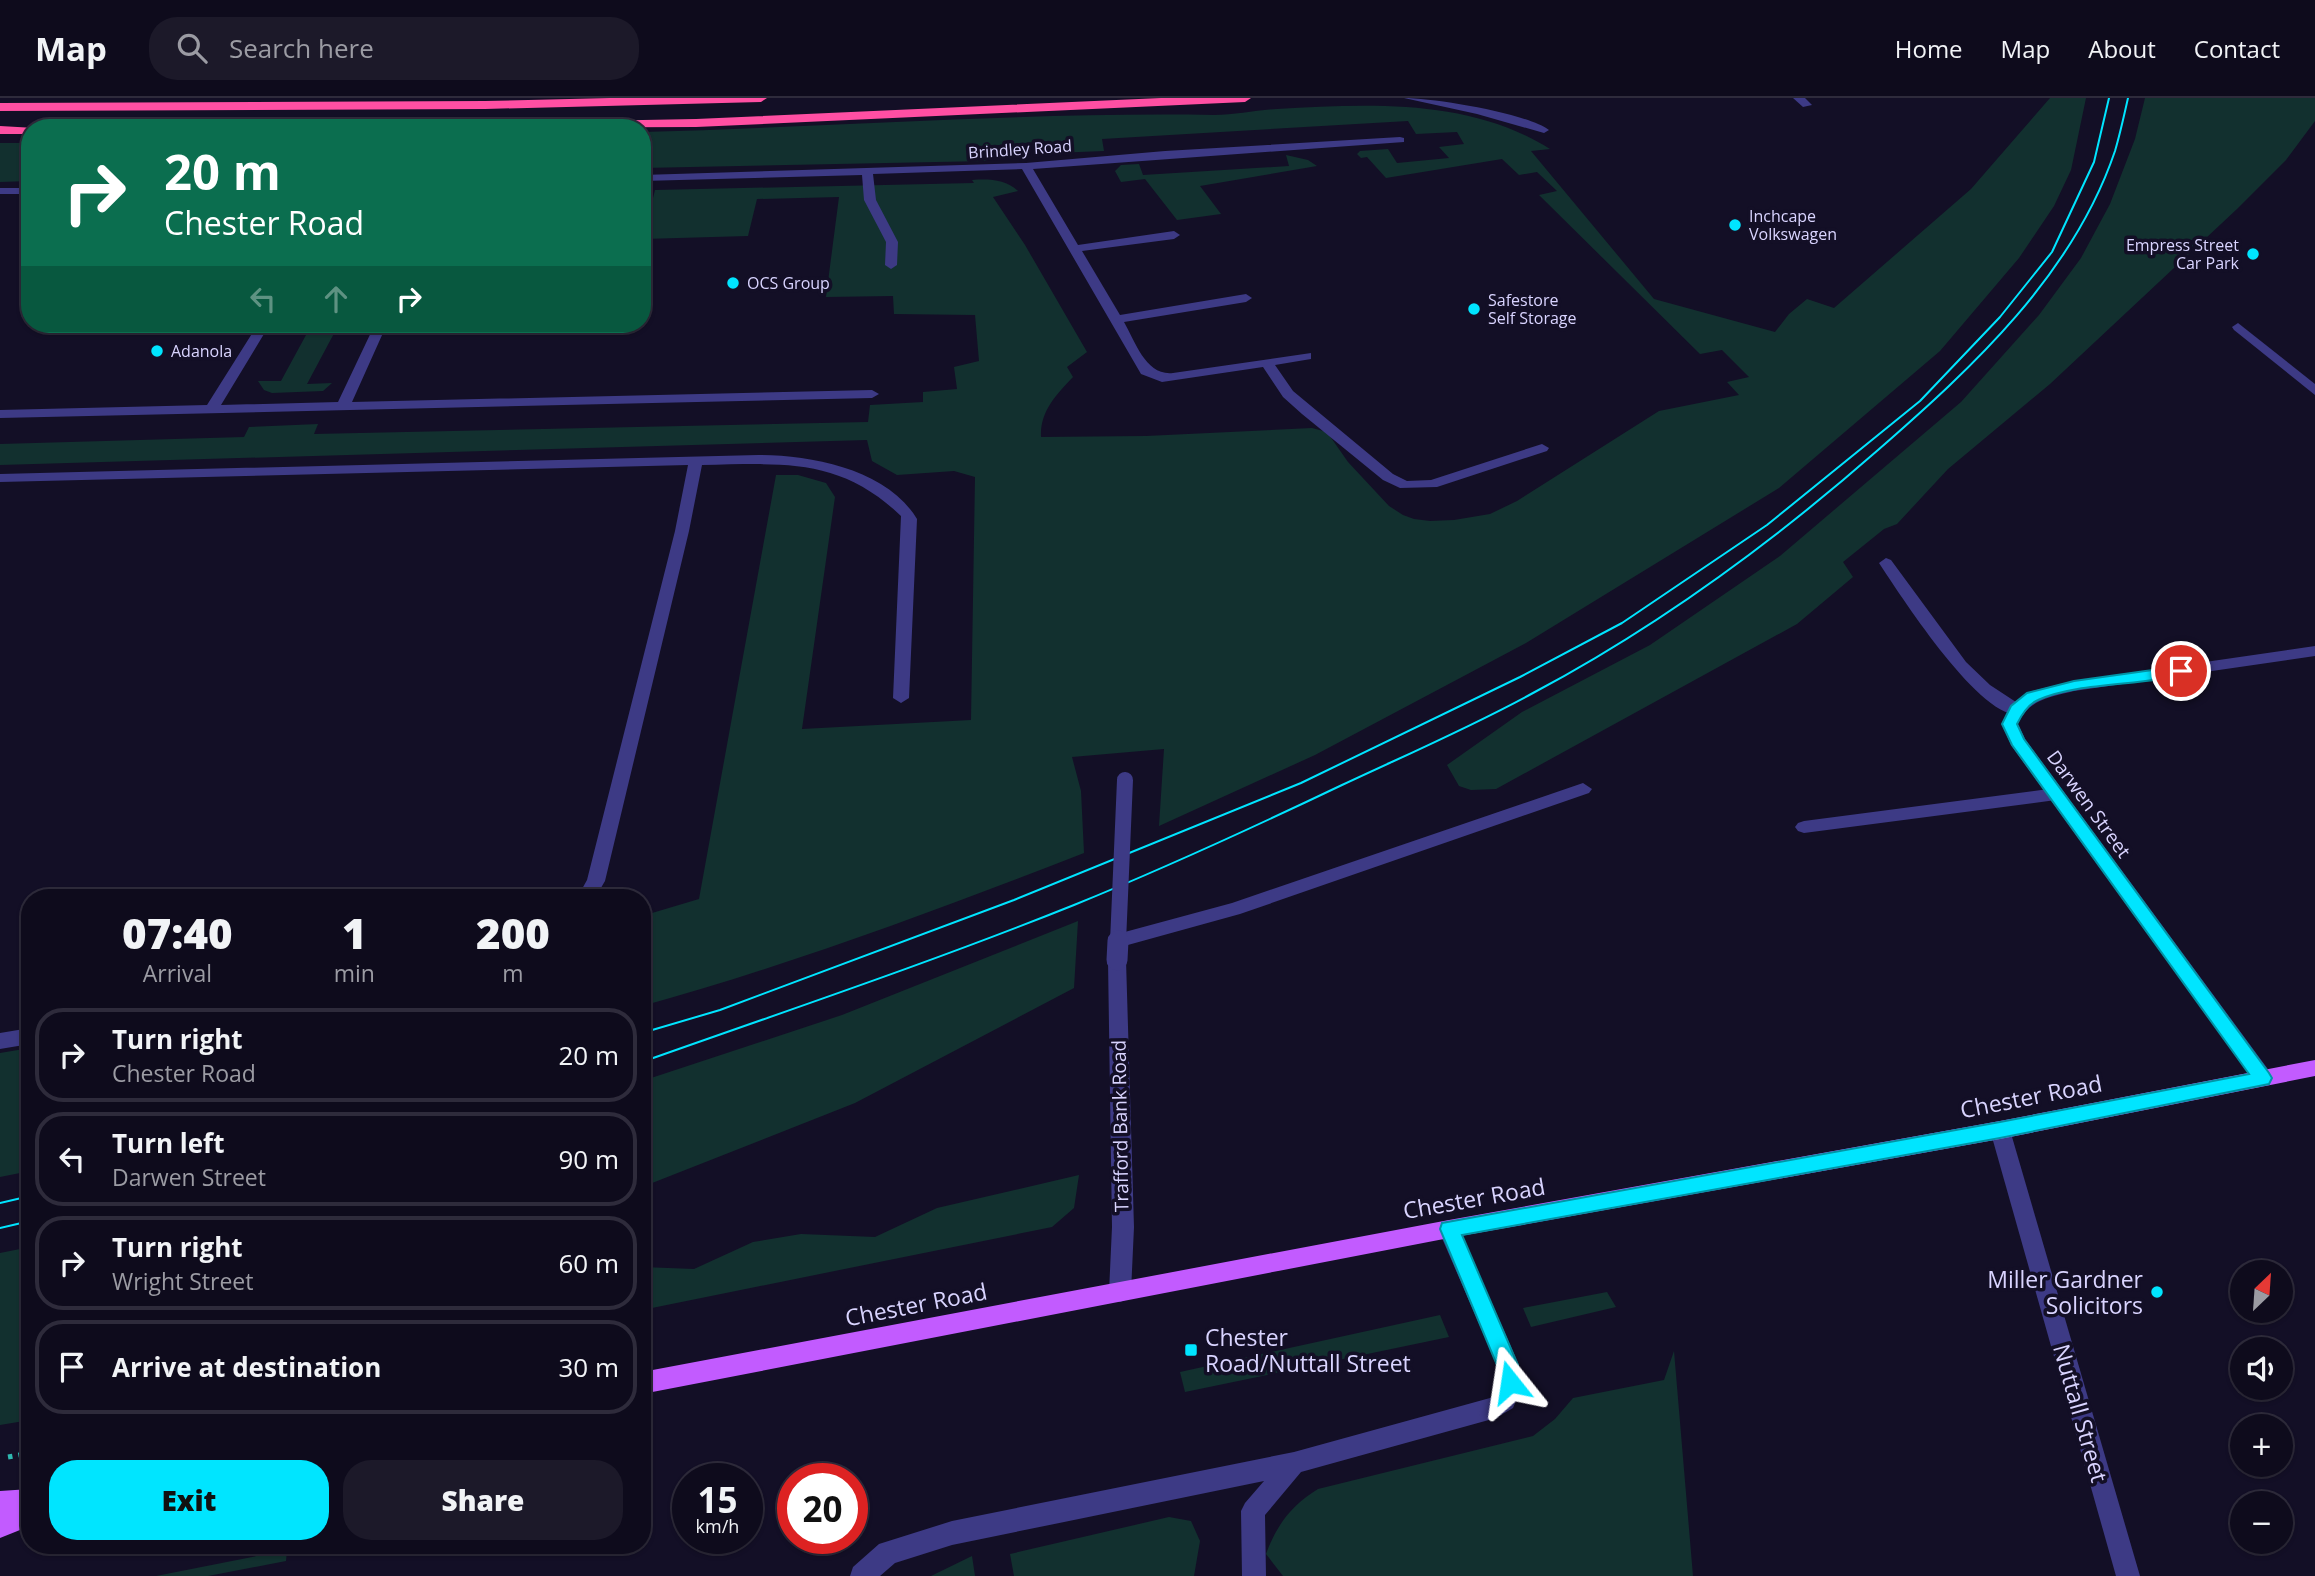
<!DOCTYPE html>
<meta charset="utf-8">
<style>
:root{--surface:#0e0b1c;--page:#1c1929;--text:#f1f3f6;--muted:#9b9ba3;--line:#2e2b3b;--accent:#00e5ff}
body{margin:0;font-family:"Open Sans",sans-serif;background:var(--page);color:var(--text);height:100vh;display:flex;flex-direction:column;font-size:26px;white-space:nowrap}
*{box-sizing:border-box;margin:0}
p{font-size:23px;color:var(--muted)}
.icon{flex:none;width:38px;height:38px;fill:none;stroke:currentColor;stroke-width:2;stroke-linecap:round;stroke-linejoin:round}
.map{position:relative;flex:1;overflow:hidden}
.details{position:absolute;left:21px;top:791px;width:630px;height:665px;display:flex;flex-direction:column;background:var(--surface);border-radius:28px;box-shadow:0 2px 5px #0004,0 0 0 2px var(--line)}
.details>*{flex:none}
.hud{position:absolute;left:21px;top:21px;width:630px;height:214px;border-radius:28px;box-shadow:0 2px 5px #0004,0 0 0 2px var(--line);background:#0b6e4f;color:#fff;overflow:hidden}
.needle{width:46px;rotate:25deg}
.buttons{position:absolute;left:2230px;top:1162px;display:grid;gap:14px}
.buttons a{display:grid;place-items:center;width:63px;height:63px;border-radius:50%;background:var(--surface);box-shadow:0 2px 5px #0004,0 0 0 2px var(--line);font-size:35px}
.speed{position:absolute;left:672px;top:1365px;display:flex;gap:14px;font-size:35px;font-weight:700;text-align:center}
.speed>*{display:grid;place-content:center;width:91px;height:91px;border-radius:50%;background:var(--surface);box-shadow:0 2px 5px #0004,0 0 0 2px var(--line);line-height:1}
.speed small{font-size:18px;font-weight:400}
.speed .limit{border:10px solid #d22;background:#fff;color:#111}
.pin{position:absolute;display:grid;place-items:center;width:60px;height:60px;color:#fff;margin:-30px;border:4px solid #fff;border-radius:50%;box-shadow:0 2px 7px #0007}
.me{position:absolute;width:77px;margin:-38px;rotate:345deg;stroke-linejoin:round;filter:drop-shadow(0 0 5px #0008)}
.turn{display:flex;align-items:center;gap:24px;height:147px;padding:0 28px;font-size:32px}
.turn .icon{width:91px;height:91px;stroke-width:2.5}
.turn b{display:block;font-size:49px;line-height:60px}
.lanes{display:flex;align-items:center;height:66px;padding:0 28px;background:#0003;justify-content:center;gap:35px;direction:ltr}
.lanes .off{opacity:.35}
.eta{display:flex;justify-content:space-evenly;align-items:center;height:119px;text-align:center}
.eta b{font-size:42px;font-weight:800;line-height:49px}
.primary-button{display:flex;gap:14px;margin-top:auto;padding:14px 28px}
.primary-button a{flex:1;height:80px;border-radius:28px;background:var(--accent);color:#111;font-size:28px;font-weight:800;line-height:80px;text-align:center}
.primary-button a+a{background:var(--page);color:var(--text)}
ul{padding:0;list-style:none}
li{display:flex;align-items:center;gap:21px;height:94px;margin:0 14px 10px;padding:0 14px;border:4px solid var(--line);border-radius:28px}
li div{flex:1}
li b{display:block;font-size:26px}
li em{font-style:normal}
header{display:flex;align-items:center;gap:42px;box-sizing:border-box;height:98px;padding:0 35px;background:var(--surface);border-bottom:2px solid var(--line)}
header strong{font-size:33px}
nav{display:flex;gap:38px;margin-inline-start:auto;font-size:24px}
.search{width:490px;height:63px;background:var(--page);display:flex;align-items:center;gap:18px;box-sizing:border-box;padding:0 24px;border-radius:28px;color:var(--muted);font-size:26px}
.map>svg:first-child{display:block}
.green{fill:#12302f}
.lines{fill:none;stroke-linecap:round;stroke-linejoin:round}
.path{stroke:#2fb8b0;stroke-width:5;stroke-dasharray:4.5 6;stroke-linecap:butt}
.lane{fill:#3d3a85;fill-rule:evenodd}
.street{fill:#3d3a85;fill-rule:evenodd}
.primary{fill:#c25bff;fill-rule:evenodd}
.highway{fill:#ff4fa3;fill-rule:evenodd}
.tram{stroke:#00e5ff;stroke-width:2}
.street-bridge-far1{stroke:#3d3a85;stroke-width:16}
.street-bridge{stroke:#3d3a85;stroke-width:21}
.route{fill:#00e5ff;stroke:#0095a6;stroke-width:2}
.poi-dot{fill:#00e5ff;stroke:#130f26;stroke-width:2.5}
.labels{text-anchor:middle;dominant-baseline:central;stroke-width:7;stroke-linejoin:round;paint-order:stroke}
.far-street-label{font-size:16px;fill:#d9d4ff;stroke:#130f26}
.far-poi-label{font-size:16px;fill:#d9d4ff;stroke:#130f26;text-anchor:start}
.street-label{font-size:19px;fill:#d9d4ff;stroke:#130f26}
.near-street-label{font-size:23px;fill:#d9d4ff;stroke:#130f26}
.near-poi-label{font-size:23px;fill:#d9d4ff;stroke:#130f26;text-anchor:end}
</style>
<header>
<strong>Map</strong>
<div class="search"><svg class="icon" aria-label="search" viewBox="0 0 24 24"><circle cx="10" cy="10" r="6"/><path d="M15 15l6 6"/></svg>Search here</div>
<nav><a>Home</a><a>Map</a><a>About</a><a>Contact</a></nav>
</header>
<div class="map">
<svg width="2315" height="1478" viewBox="0 0 2315 1478">
<rect width="100%" height="100%" fill="#130f26"/>
<g class="green">
<path d="M2050,0H2086L2071,72L2054,108L2019,160L1940,253L1779,390L1526,545L1315,657L1159,728L1164,651L1072,659L1081,693L1084,755C938,812 793,866 642,908V818L699,801L776,377H798L826,385L835,399L802,631L971,622L975,379L954,373L897,377L872,363L867,342L0,367V346L244,339L249,329L318,326L314,336L868,324L870,307L923,304V294L957,291L954,269L979,263L975,217L894,216L893,198L826,199L839,99L757,101L748,138L643,141L655,92L974,85L972,82C989,81 1005,81 1018,93L993,99L1025,147L1087,254L1067,269L1073,279C1056,297 1040,313 1041,339L1146,338L1312,330L1327,334L1348,364L1389,408L1403,417L1414,421L1430,423L1454,422L1490,416L1517,403L1659,313L1739,297L1727,284L1749,279L1722,252L1700,256L1539,97L1557,93L1537,74L1519,77L1502,61L1386,80L1367,59L1361,60L1357,56L1360,53L1388,51L1397,65L1449,60L1439,49L1464,46L1457,34L1416,36L1408,23L1102,41L1104,53L1054,55L1050,43L987,48V63L642,70V34C833,29 1024,14 1214,17C1235,17 1256,12 1277,11C1369,6 1469,0 1550,51L1531,53L1654,201L1775,234L1789,216L1807,201L1834,210L1971,91Z"/>
<path d="M2145,0H2315V23L2286,62L2237,111L2050,286L1948,371L1897,426L1884,431L1843,464L1853,479L1797,526L1496,691L1471,692L1459,688L1447,667L1522,614L1650,547L1780,458L1961,304L2039,217L2081,160L2110,106L2135,41Z"/>
<path d="M0,45H30V83L0,84Z"/>
<path d="M1286,57L1308,62L1317,68L1200,88L1221,116L1177,122L1145,81L1121,84L1115,73L1121,67L1139,66L1143,77L1289,68Z"/>
<path d="M312,226H339L307,286L332,285L323,293L272,295L264,292L258,283H281Z"/>
<path d="M1078,823L1074,890L855,1005L642,1089V983L842,917Z"/>
<path d="M30,950V1073L0,1079V955Z"/>
<path d="M1079,1077L1074,1110L1052,1129L642,1212V1169L694,1171L753,1144L801,1136L875,1139L937,1110Z"/>
<path d="M30,1149V1322L0,1327V1155Z"/>
<path d="M1607,1194L1616,1209L1531,1229L1523,1210Z"/>
<path d="M1440,1217L1449,1239L1185,1294L1180,1274Z"/>
<path d="M1674,1253L1693,1478H1283L1266,1456C1277,1426 1292,1407 1318,1391L1533,1338L1555,1321L1573,1300L1664,1282Z"/>
<path d="M1169,1419L1191,1423L1200,1443L1194,1478H1014L1010,1456Z"/>
<path d="M287,1452L286,1463L208,1478H156Z"/>
<path d="M972,1458L975,1478H931Z"/>
</g>
<g class="lines">
<path class="path" d="M8,1359L30,1355"/>
<g class="lane">
<path d="M1404,0C1434,0 1526,15 1549,32L1544,35L1477,16Z"/>
<path d="M1793,0H1805L1812,7L1803,9Z"/>
<path d="M1400,39L1404,40V44L1033,71L1078,147L1174,133L1180,137L1174,141L1082,153L1120,217L1246,196L1252,200L1246,204L1124,224C1136,245 1146,278 1173,275L1311,255V261L1275,267L1293,293L1393,376L1407,383L1431,382L1542,346L1549,350L1547,353L1437,389L1400,390L1383,382L1302,316L1283,299L1263,269L1162,284L1141,276L1022,71L873,76L876,102L898,144L897,167L891,171L885,167L886,144L864,102L862,77L642,83V77L1026,65L1165,53Z"/>
<path d="M2238,225L2315,286V297L2234,232L2232,229Z"/>
<path d="M258,226H270L221,307L338,304L375,226H387L352,304L872,292L879,296L872,300L0,320V312L207,307Z"/>
<path d="M758,357C811,357 887,371 917,421L909,600L901,605L893,600L901,418C839,358 781,366 702,367L689,433L605,783L595,800H577L587,782L675,433L688,367L0,384V376Z"/>
<path d="M1886,460L1891,462L1966,564L1990,587L2022,608L2024,612L2022,616C1983,627 1899,495 1879,465Z"/>
<path d="M1583,685L1592,691L1589,695L1240,816L1117,850L1110,848L1108,843L1110,838L1232,805Z"/>
<path d="M2056,690L2065,696L2056,702L1804,735L1798,733L1795,729L1798,725L1804,723Z"/>
<path d="M30,930V946L0,951V935Z"/>
<path d="M1449,1122L1456,1124L1519,1267L1520,1293L1513,1310L1496,1320L1301,1374L1265,1417L1266,1478H1242L1241,1413L1245,1405L1264,1383L952,1447L895,1465L880,1478H850L853,1469L879,1446L952,1423L1294,1354L1490,1300L1498,1293L1497,1267L1438,1131L1442,1124Z"/>
</g>
<g class="street">
<rect x="0" y="90" width="30" height="6"/>
<path d="M2315,548V558L2074,593C2050,599 2029,601 2018,626L2025,641L2270,974L2273,980L2270,986L2263,988L2256,986L2011,647L2002,626L2010,608L2032,593L2074,583Z"/>
<path d="M1117,855L1124,857L1126,862L1134,1129L1131,1194L1128,1201L1120,1204L1112,1201L1109,1194L1112,1129L1108,862L1110,857Z"/>
<path d="M2000,1023L2007,1026L2010,1032L2140,1478H2116L1990,1032L1993,1026Z"/>
</g>
<g class="primary">
<path d="M2315,962V978L2000,1041L1449,1140L642,1296V1274L1449,1122L2000,1023Z"/>
<path d="M30,1391V1428L0,1440V1393Z"/>
</g>
<g class="highway">
<path d="M610,0H767L761,4L485,11L0,13V5L485,3Z"/>
<path d="M1161,0H1251L1245,4L696,29L420,30L426,26L696,21Z"/>
<path d="M0,28L35,30H30V36H0Z"/>
</g>
<g class="tram">
<path d="M642,935L720,912L1014,802L1301,685L1520,579L1622,525L1767,427L1920,303L2000,219L2052,154L2094,64L2109,0"/>
<path d="M642,964C786,913 932,864 1074,807C1165,770 1254,729 1342,687C1406,657 1471,629 1533,595C1657,529 1772,445 1878,352C1973,269 2073,177 2115,53C2120,36 2124,18 2128,0"/>
<path d="M0,1105L30,1098"/>
<path d="M0,1130L30,1123"/>
</g>
<path class="street-bridge-far1" d="M1118,844L1125,682"/>
<path class="street-bridge" d="M1117,862L1118,843"/>
</g>
<path class="route" d="M2181,568L2188,573L2186,576C2143,588 2078,584 2038,602C2028,606 2022,616 2017,626L2024,641L2269,975L2272,980L2269,986L2000,1040L1462,1137L1518,1267L1520,1284L1517,1291L1510,1294L1503,1291L1497,1267L1440,1131L1442,1125L2000,1024L2249,976L2012,647L2002,626L2011,608L2027,595L2074,583Z"/>
<g class="poi-dot">
<circle cx="1735" cy="127" r="7"/>
<circle cx="2253" cy="156" r="7"/>
<circle cx="733" cy="185" r="7"/>
<circle cx="1474" cy="211" r="7"/>
<circle cx="157" cy="253" r="7"/>
<circle cx="2157" cy="1194" r="7"/>
<rect x="1184" y="1245" width="14" height="14" rx="3.5"/>
</g>
<g class="labels">
<g class="far-street-label">
<text transform="translate(1020 51) rotate(-4)">Brindley Road</text>
</g>
<g class="far-poi-label">
<text x="1749" y="118">Inchcape<tspan x="1749" dy="18">Volkswagen</tspan></text>
<text x="2239" y="147" text-anchor="end">Empress Street<tspan x="2239" dy="18">Car Park</tspan></text>
<text x="747" y="185">OCS Group</text>
<text x="1488" y="202">Safestore<tspan x="1488" dy="18">Self Storage</tspan></text>
<text x="171" y="253">Adanola</text>
</g>
<g class="street-label">
<text transform="translate(2089 706) rotate(54)">Darwen Street</text>
<text transform="translate(1120 1028) rotate(-91)">Trafford Bank Road</text>
</g>
<g class="near-street-label">
<text transform="translate(2031 998) rotate(-11)">Chester Road</text>
<text transform="translate(1474 1100) rotate(-10)">Chester Road</text>
<text transform="translate(916 1206) rotate(-11)">Chester Road</text>
<text transform="translate(2081 1315) rotate(74)">Nuttall Street</text>
</g>
<g class="near-poi-label">
<text x="2143" y="1181">Miller Gardner<tspan x="2143" dy="26">Solicitors</tspan></text>
<text x="1205" y="1239" text-anchor="start">Chester<tspan x="1205" dy="26">Road/Nuttall Street</tspan></text>
</g>
</g>
</svg>
<div class="buttons">
<a><svg class="needle" viewBox="-14 -14 28 28"><path d="M0-13l5 13h-10z" fill="#e53935"/><path d="M0 13l5-13h-10z" fill="#9b9ba3"/></svg></a>
<a><svg class="icon" aria-label="sound" viewBox="0 0 24 24"><path d="M4 9h4l5-4v14l-5-4H4zM17 9q2 3 0 6"/></svg></a>
<a>+</a>
<a>−</a>
</div>
<div class="speed"><div>15<small>km/h</small></div><div class="limit">20</div></div>
<div class="pin" style="left:2181px;top:573px;background:#d93025"><svg class="icon" aria-label="arrive" viewBox="0 0 24 24"><path d="M6 21V4h12l-3 4 3 4H6"/></svg></div>
<svg class="me" style="left:1510px;top:1284px" viewBox="-20 -20 40 40"><path d="M0-17L14 15 0 8-14 15z" fill="#00e5ff" stroke="#fff" stroke-width="4"/></svg>
<div class="hud">
<div class="turn"><svg class="icon" aria-label="right" viewBox="0 0 24 24"><path d="M7 20v-9h11M14 6l5 5-5 5"/></svg><div><b>20 m</b>Chester Road</div></div>
<div class="lanes"><svg class="icon off" aria-label="left" viewBox="0 0 24 24"><path d="M17 20v-9H6M10 6l-5 5 5 5"/></svg><svg class="icon off" aria-label="ahead" viewBox="0 0 24 24"><path d="M12 20V5M6 11l6-6 6 6"/></svg><svg class="icon" aria-label="right" viewBox="0 0 24 24"><path d="M7 20v-9h11M14 6l5 5-5 5"/></svg></div>
</div>
<section class="details">
<div class="eta">
<div><b>07:40</b><p>Arrival</p></div>
<div><b>1</b><p>min</p></div>
<div><b>200</b><p>m</p></div>
</div>
<ul>
<li><svg class="icon" aria-label="right" viewBox="0 0 24 24"><path d="M7 20v-9h11M14 6l5 5-5 5"/></svg><div><b>Turn right</b><p>Chester Road</p></div><em>20 m</em></li>
<li><svg class="icon" aria-label="left" viewBox="0 0 24 24"><path d="M17 20v-9H6M10 6l-5 5 5 5"/></svg><div><b>Turn left</b><p>Darwen Street</p></div><em>90 m</em></li>
<li><svg class="icon" aria-label="right" viewBox="0 0 24 24"><path d="M7 20v-9h11M14 6l5 5-5 5"/></svg><div><b>Turn right</b><p>Wright Street</p></div><em>60 m</em></li>
<li><svg class="icon" aria-label="arrive" viewBox="0 0 24 24"><path d="M6 21V4h12l-3 4 3 4H6"/></svg><div><b>Arrive at destination</b></div><em>30 m</em></li>
</ul>
<div class="primary-button"><a>Exit</a><a>Share</a></div>
</section>
</div>
